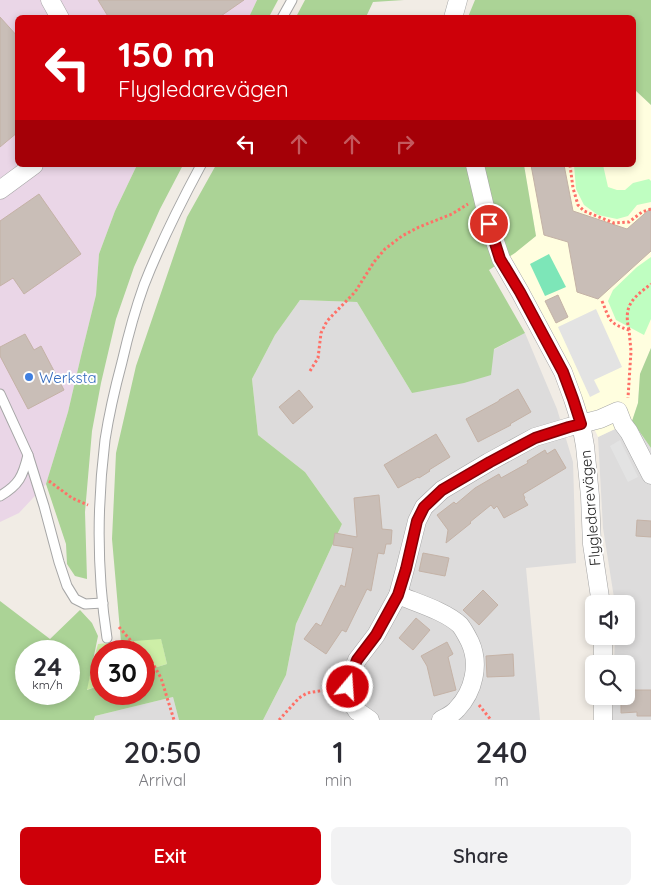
<!DOCTYPE html>
<meta charset="utf-8">
<style>
:root{--surface:#fff;--page:#f2f2f3;--text:#2b2b33;--muted:#7c7c81;--accent:#ce0009}
body{margin:0;font-family:Quicksand,sans-serif;background:var(--page);color:var(--text);height:100vh;display:flex;flex-direction:column;font-size:19px;white-space:nowrap}
*{box-sizing:border-box;margin:0}
p{font-size:16px;color:var(--muted)}
.icon{flex:none;width:28px;height:28px;fill:none;stroke:currentColor;stroke-width:2;stroke-linecap:round;stroke-linejoin:round}
.map{position:relative;height:720px;overflow:hidden}
.sheet{display:flex;flex-direction:column;background:var(--surface);flex:1}
.sheet>*{flex:none}
.guide{position:absolute;left:15px;top:15px;width:621px;height:152px;border-radius:8px;box-shadow:0 2px 8px #0003;background:#ce0009;color:#fff;overflow:hidden}
.buttons{position:absolute;left:585px;top:595px;display:grid;gap:10px}
.buttons a{display:grid;place-items:center;width:50px;height:50px;border-radius:8px;background:var(--surface);box-shadow:0 2px 8px #0003;font-size:25px}
.speed{position:absolute;left:15px;top:640px;display:flex;gap:10px;font-size:25px;font-weight:700;text-align:center}
.speed>*{display:grid;place-content:center;width:65px;height:65px;border-radius:50%;background:var(--surface);box-shadow:0 2px 8px #0003;line-height:1}
.speed small{font-size:12px;font-weight:400}
.speed .limit{border:8px solid #d22;background:#fff;color:#111}
.pin{position:absolute;display:grid;place-items:center;width:42px;height:42px;color:#fff;margin:-21px;border:2px solid #fff;border-radius:50%;box-shadow:0 1px 5px #0007}
.me{position:absolute;width:55px;margin:-28px;rotate:18deg;stroke-linejoin:round;filter:drop-shadow(0 0 4px #0008)}
.turn{display:flex;align-items:center;gap:18px;height:105px;padding:0 20px;font-size:22px}
.turn .icon{width:65px;height:65px;stroke-width:2.5}
.turn b{display:block;font-size:35px;line-height:42px}
.lanes{display:flex;align-items:center;height:48px;padding:0 20px;background:#0003;justify-content:center;gap:25px;direction:ltr}
.lanes .off{opacity:.35}
.eta{display:flex;justify-content:space-evenly;align-items:center;height:85px;text-align:center}
.eta b{font-size:30px;font-weight:600;line-height:35px}
.cta{display:flex;gap:10px;margin-top:auto;padding:10px 20px}
.cta a{flex:1;height:58px;border-radius:8px;background:var(--accent);color:#fff;font-size:20px;font-weight:600;line-height:58px;text-align:center}
.cta a+a{background:var(--page);color:var(--text)}
.map>svg:first-child{display:block}
.residential{fill:#dddcdc}
.industrial{fill:#ead6e7}
.education{fill:#fffedf}
.grass{fill:#cdeea7}
.forest{fill:#abd396;fill-rule:evenodd}
.park{fill:#bffec1}
.pitch{fill:#7de6b8}
.parking{fill:#e3e3e3}
.building{fill:#c9beb7;stroke:#c4b2a6}
.lines{fill:none;stroke-linecap:round;stroke-linejoin:round}
.service-casing{stroke:#a6a6a6;stroke-width:11}
.minor-casing{stroke:#a6a6a6;stroke-width:19}
.path{stroke:#ff7067;stroke-width:3;stroke-dasharray:2.5 2.5;stroke-linecap:butt}
.service{stroke:#fff;stroke-width:9}
.minor{stroke:#fff;stroke-width:18}
.route-casing{stroke:#860006;stroke-width:12}
.route{stroke:#ce0009;stroke-width:9}
.shop-dot{fill:#3f7fe0;stroke:#fff;stroke-width:2}
.labels{text-anchor:middle;dominant-baseline:central;stroke-width:4;stroke-linejoin:round;paint-order:stroke}
.shop-label{font-size:15px;fill:#366cbe;stroke:#fff;text-anchor:start}
.street-label{font-size:15px;fill:#1f1f1f;stroke:#fff}
</style>
<div class="map">
<svg width="651" height="720" viewBox="0 0 651 720">
<rect width="100%" height="100%" fill="#f1ece5"/>
<g class="residential">
<path d="M300,300L357,302L412,393L525,333L557,409L573,462L576,563L526,568L540,720H263L286,675L296,624L342,524L305,472L258,435L252,379L275,335Z"/>
<path d="M632,421L651,448V720H612L613,696H626V664H614L615,636H626V604H615L603,528L598,437Z"/>
<path d="M173,697L179,720H95V716Z"/>
</g>
<path class="industrial" d="M0,0H257L249,17L18,18V165H137L115,211L99,254L96,295L81,356L68,412L46,484L19,513L0,522Z"/>
<path class="education" d="M634,89L651,105V348L640,374L638,403L632,421L598,437L551,334L509,256L536,236L524,165H634Z"/>
<path class="grass" d="M161,638L167,664L144,671V651H101V685L86,690L98,644Z"/>
<g class="forest">
<path d="M257,0H278L269,17H249Z"/>
<path d="M305,0H404L373,2L366,17H296Z"/>
<path d="M475,0H651V105L634,89V18L468,17Z"/>
<path d="M137,165H183L160,209L134,267L116,319L101,383L92,431L85,512L87,579L75,576L67,564L66,544L46,484L68,412L81,356L96,295L99,254L115,211Z"/>
<path d="M216,165H524L536,236L515,253L489,270L525,333L494,349L491,375L464,383L412,393L357,302L300,300L275,335L252,379L258,435L305,472L342,524L296,624L286,675L263,720H179L173,697L95,716L94,720H0V601L50,639L80,610L92,623L98,636L87,690L101,685V694H144V671L167,664L161,639L121,642L112,539L116,453L136,366L187,217ZM26,651H69V694H26Z"/>
<path d="M651,348V448L632,421L638,403L640,374Z"/>
</g>
<g class="park">
<path d="M574,165H603L608,187L617,190H625L633,183L649,179L651,181V202L637,205L628,216L617,219L598,215L584,205L576,189Z"/>
<path d="M651,257V319L644,335L616,320L608,301L613,290L637,267Z"/>
</g>
<path class="pitch" d="M549,254L566,287L545,296L530,264Z"/>
<g class="parking">
<path d="M596,309L622,367L594,380L600,392L590,397L558,327Z"/>
<path d="M620,440L638,477L628,482L610,446Z"/>
</g>
<g class="building">
<path d="M98,0H244L218,18H109Z"/>
<path d="M0,17L18,37V132L0,147Z"/>
<path d="M531,165H564L573,211L627,229L651,208V251L598,299L577,292L568,242L544,235Z"/>
<path d="M39,194L81,254L24,294L13,278L0,286V221Z"/>
<path d="M558,295L568,317L556,323L545,301Z"/>
<path d="M25,334L34,350L41,346L64,390L28,409L0,356V347Z"/>
<path d="M518,389L531,412L510,424L511,425L478,442L466,419L499,401V400Z"/>
<path d="M299,390L313,407L293,424L279,407Z"/>
<path d="M436,434L450,457L429,470L430,471L419,478L418,477L398,488L384,465Z"/>
<path d="M555,449L566,468L523,494L525,498L524,499L528,505L504,518L497,506L494,509L491,505L470,522L471,523L446,543L448,530L437,515L454,502L456,504L475,488L499,474L501,478L528,463L527,461L545,450L547,454Z"/>
<path d="M379,495L382,529L392,530L391,544H386L384,554L378,553L371,591L367,589L346,632L342,630L326,654L304,639L316,623L321,626L341,585L345,587L353,548L333,545L335,533L357,537L354,498Z"/>
<path d="M637,520L651,521V537L636,536Z"/>
<path d="M423,553L449,558L445,576L419,571Z"/>
<path d="M483,590L498,605L479,625L463,610Z"/>
<path d="M416,618L430,630L413,650L399,638Z"/>
<path d="M447,642L453,654L448,657L456,690L434,696L427,666L421,656Z"/>
<path d="M513,654L514,676L487,677L486,656Z"/>
<path d="M626,690H651V716H637V712L621,713V696H626Z"/>
</g>
<g class="lines">
<g class="service-casing">
<g id="service">
<path d="M282,18L292,0"/>
<path d="M0,394L28,455L44,506L59,562L67,586L75,599L85,604L103,603"/>
<path d="M0,496C19,485 23,476 28,455"/>
<path d="M107,638C97,573 97,505 105,440C109,414 115,388 122,362C128,336 135,310 144,285C160,244 180,204 201,165"/>
</g>
</g>
<g class="minor-casing">
<g id="minor">
<path d="M50,0L60,18"/>
<path d="M453,18L458,0"/>
<path d="M475,165L489,224L501,259L520,292L563,372L573,399L581,424L585,446L590,496L592,544L601,604"/>
<path d="M0,190L34,165"/>
<path d="M398,595C417,603 445,611 460,625C464,630 467,636 470,642C480,664 474,691 457,709C453,714 446,717 441,720"/>
<path d="M603,636V664"/>
<path d="M370,720L357,711L351,701L348,687L350,677L357,660L376,635L398,595L405,569L417,521L424,507L442,490L489,462L535,437L569,427L600,419L618,411L623,424L629,432L651,475"/>
<path d="M603,720V696"/>
</g>
</g>
<g class="path">
<path d="M570,165L573,188L578,205L584,211L614,223L629,222L642,212L651,209"/>
<path d="M602,301C610,320 608,323 629,330L631,351L628,398"/>
<path d="M629,330C623,305 633,298 651,284"/>
<path d="M310,371L318,358L321,333L327,321L355,292L374,262L385,249L402,236L419,227L452,214L468,204"/>
<path d="M49,481L72,498L88,505"/>
<path d="M119,627L140,651"/>
<path d="M144,655L152,662L161,678L174,720"/>
<path d="M479,705L491,720"/>
<path d="M279,720L299,698L307,693L332,689"/>
</g>
<use href="#service" class="service"/>
<use href="#minor" class="minor"/>
</g>
<g class="lines">
<g class="route-casing">
<path id="route" d="M348,687L350,677L357,660L376,635L398,595L406,569L417,521L424,507L442,490L490,462L535,438L569,427L581,424L573,399L563,372L520,292L500,259L489,224"/>
</g>
<use href="#route" class="route"/>
</g>
<circle class="shop-dot" cx="29" cy="377" r="5"/>
<g class="labels">
<g class="shop-label">
<text x="39" y="377">Werksta</text>
</g>
<g class="street-label">
<text transform="translate(590 508) rotate(-95)">Flygledarevägen</text>
</g>
</g>
</svg>
<div class="buttons">
<a><svg class="icon" aria-label="sound" viewBox="0 0 24 24"><path d="M4 9h4l5-4v14l-5-4H4zM17 9q2 3 0 6"/></svg></a>
<a><svg class="icon" aria-label="search" viewBox="0 0 24 24"><circle cx="10" cy="10" r="6"/><path d="M15 15l6 6"/></svg></a>
</div>
<div class="speed"><div>24<small>km/h</small></div><div class="limit">30</div></div>
<div class="pin" style="left:489px;top:224px;background:#d93025"><svg class="icon" aria-label="arrive" viewBox="0 0 24 24"><path d="M6 21V4h12l-3 4 3 4H6"/></svg></div>
<svg class="me" style="left:348px;top:687px" viewBox="-20 -20 40 40"><circle r="17" fill="#ce0009" stroke="#fff" stroke-width="3"/><path d="M0-11L8 9 0 5-8 9z" fill="#fff"/></svg>
<div class="guide">
<div class="turn"><svg class="icon" aria-label="left" viewBox="0 0 24 24"><path d="M17 20v-9H6M10 6l-5 5 5 5"/></svg><div><b>150 m</b>Flygledarevägen</div></div>
<div class="lanes"><svg class="icon" aria-label="left" viewBox="0 0 24 24"><path d="M17 20v-9H6M10 6l-5 5 5 5"/></svg><svg class="icon off" aria-label="ahead" viewBox="0 0 24 24"><path d="M12 20V5M6 11l6-6 6 6"/></svg><svg class="icon off" aria-label="ahead" viewBox="0 0 24 24"><path d="M12 20V5M6 11l6-6 6 6"/></svg><svg class="icon off" aria-label="right" viewBox="0 0 24 24"><path d="M7 20v-9h11M14 6l5 5-5 5"/></svg></div>
</div>
</div>
<section class="sheet">
<div class="eta">
<div><b>20:50</b><p>Arrival</p></div>
<div><b>1</b><p>min</p></div>
<div><b>240</b><p>m</p></div>
</div>
<div class="cta"><a>Exit</a><a>Share</a></div>
</section>
